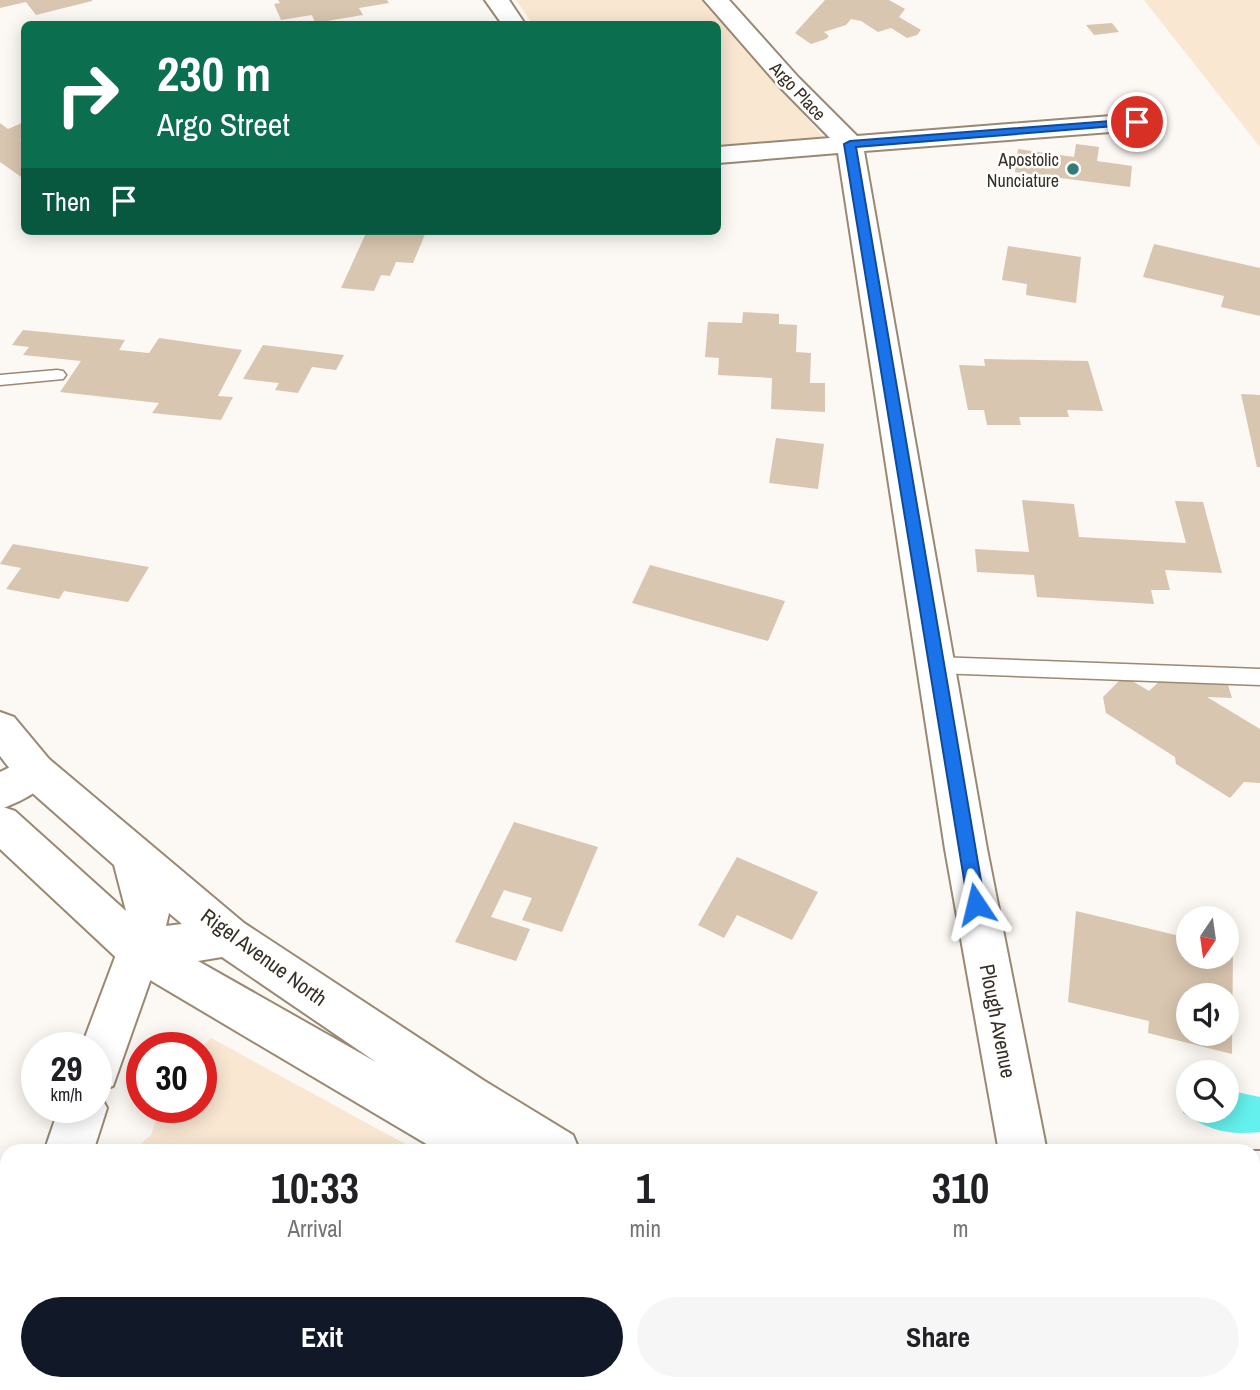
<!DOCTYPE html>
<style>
:root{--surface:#fff;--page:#f6f6f6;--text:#202124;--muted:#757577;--accent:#111827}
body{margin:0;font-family:"Archivo Narrow",sans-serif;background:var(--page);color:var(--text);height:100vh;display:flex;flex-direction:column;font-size:26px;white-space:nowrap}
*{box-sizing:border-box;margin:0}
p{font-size:23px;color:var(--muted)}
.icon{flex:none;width:38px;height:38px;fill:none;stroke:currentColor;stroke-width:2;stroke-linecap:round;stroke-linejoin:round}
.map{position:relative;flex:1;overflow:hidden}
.drawer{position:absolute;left:0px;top:1144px;width:1260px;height:247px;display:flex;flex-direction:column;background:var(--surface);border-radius:21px 21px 0 0;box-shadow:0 4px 18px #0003}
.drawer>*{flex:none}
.banner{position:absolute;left:21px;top:21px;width:700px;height:214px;border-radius:10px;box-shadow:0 4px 18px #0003;background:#0b6e4f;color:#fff;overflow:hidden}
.needle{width:46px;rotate:193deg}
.fabs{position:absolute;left:1176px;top:906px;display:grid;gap:14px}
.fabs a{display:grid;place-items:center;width:63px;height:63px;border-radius:50%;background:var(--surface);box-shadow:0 4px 18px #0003;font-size:35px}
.speed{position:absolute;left:21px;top:1032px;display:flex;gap:14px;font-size:35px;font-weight:700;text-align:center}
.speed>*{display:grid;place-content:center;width:91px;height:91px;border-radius:50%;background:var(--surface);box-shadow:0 4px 18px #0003;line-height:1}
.speed small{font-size:18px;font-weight:400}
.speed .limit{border:10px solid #d22;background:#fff;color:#111}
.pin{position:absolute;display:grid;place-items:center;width:60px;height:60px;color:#fff;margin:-30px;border:4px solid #fff;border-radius:50%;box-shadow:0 2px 7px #0007}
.me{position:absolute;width:77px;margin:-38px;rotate:350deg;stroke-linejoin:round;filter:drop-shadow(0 0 5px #0008)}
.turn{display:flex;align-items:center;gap:24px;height:147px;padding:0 21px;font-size:32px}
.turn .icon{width:91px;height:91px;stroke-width:2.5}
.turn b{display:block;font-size:49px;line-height:60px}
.then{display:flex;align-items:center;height:66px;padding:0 21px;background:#0003;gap:14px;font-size:26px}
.eta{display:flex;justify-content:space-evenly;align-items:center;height:119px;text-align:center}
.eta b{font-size:42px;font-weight:700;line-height:49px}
.primary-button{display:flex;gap:14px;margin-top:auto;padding:14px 21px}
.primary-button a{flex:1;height:80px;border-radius:42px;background:var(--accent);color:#fff;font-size:28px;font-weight:700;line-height:80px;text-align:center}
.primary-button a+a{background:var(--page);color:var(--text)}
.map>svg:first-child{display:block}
.green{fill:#f9e7d2}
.water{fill:#64f0ed}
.building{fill:#d9c6b0;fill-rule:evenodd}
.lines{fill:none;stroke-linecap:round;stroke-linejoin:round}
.service-casing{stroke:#9a8873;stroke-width:3}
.minor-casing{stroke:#9a8873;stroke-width:4}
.secondary-casing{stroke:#9a8873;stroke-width:4}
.service{fill:#fff;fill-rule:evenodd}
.minor{fill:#fff;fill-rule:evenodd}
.secondary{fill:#fff;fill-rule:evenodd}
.route{fill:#1a73e8;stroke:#114b97;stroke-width:2}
.poi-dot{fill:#337c7a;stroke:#fff;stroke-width:2.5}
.labels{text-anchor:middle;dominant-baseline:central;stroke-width:5;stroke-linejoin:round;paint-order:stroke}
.far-street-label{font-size:18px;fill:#372f26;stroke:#fff}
.far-poi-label{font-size:18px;fill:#372f26;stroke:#fff;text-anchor:end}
.street-label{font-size:21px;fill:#372f26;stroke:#fff}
</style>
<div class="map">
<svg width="1260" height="1390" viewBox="0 0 1260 1390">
<rect width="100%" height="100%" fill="#fcf8f3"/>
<g class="green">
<path d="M516,0H706L824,138L718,146V24H533Z"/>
<path d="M1144,0H1260V147Z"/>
<path d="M211,1038L418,1151H133L151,1135L160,1108H201V1048Z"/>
<path d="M64,1384H272L270,1390H66Z"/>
<path d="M628,1384H821L828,1390H634Z"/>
</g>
<path class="water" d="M1182,1081L1188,1082V1111H1227V1090L1260,1097V1132C1227,1135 1211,1131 1183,1113Z"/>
<g class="building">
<path d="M0,0H92V1L36,15L26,2L0,8Z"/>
<path d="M278,0H387L389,3L359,8L363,15L315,23L312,15L281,20L274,4L280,3Z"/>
<path d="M825,0H889L905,9L899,17L921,30L917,35L907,38L891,28L878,32L861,21L851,19L846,25L824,32L829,36L826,39L811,44L795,33Z"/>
<path d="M1112,23L1119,32L1094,35L1086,25Z"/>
<path d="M24,122V138L20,140L24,143V179L0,162V123L8,129Z"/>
<path d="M1076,144L1099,147L1097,161L1132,166L1130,187L1015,172L1018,149L1074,157Z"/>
<path d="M367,231L426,232L413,263L396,262L390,276L381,275L374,291L341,288Z"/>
<path d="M1154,244L1260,268V316L1221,307L1224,296L1143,277Z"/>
<path d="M1008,246L1081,257L1076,303L1026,295L1027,284L1002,280Z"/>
<path d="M743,312L779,314V324L797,325L796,352L811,353L810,383H825V412L771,409L772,378L718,375L719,358L705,357L708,322L742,323Z"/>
<path d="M23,330L125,340L119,350L149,353L159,338L242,350L218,396L233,397L221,420L152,413L159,403L60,392L81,361L23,355L29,347L12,345Z"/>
<path d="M263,345L344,355L336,370L312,367L298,393L275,390L279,383L243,379Z"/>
<path d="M984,359L1088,361L1103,411L1067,410L1069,417H1019L1021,425H987L984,410H968L959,365L985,366Z"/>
<path d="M1241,394L1260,395V467H1257Z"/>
<path d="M776,438L824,444L818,489L769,483Z"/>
<path d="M1022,500L1074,504L1079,537L1186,543L1175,501L1203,502L1222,573L1165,570L1170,590H1151L1154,604L1037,597L1034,575L977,572L975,549L1029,552Z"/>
<path d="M13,544L149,567L128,602L64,591L59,599L6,589L21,568L0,564Z"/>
<path d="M650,565L785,601L768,641L632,603Z"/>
<path d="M1124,676L1149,691L1165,676L1226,679L1232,698L1207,697L1260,729V783L1244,782L1230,798L1176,764L1175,757L1106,713L1103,697Z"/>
<path d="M514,822L598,847L562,932L522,920L532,898L504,890L491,917L530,929L516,961L455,942Z"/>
<path d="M737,857L818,892L792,940L737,915L724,938L698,925Z"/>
<path d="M1076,911L1188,938V957H1227V948L1233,949L1232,1054L1148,1033L1149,1021L1068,1002ZM1188,996H1227V1034H1188Z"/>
<path d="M281,1384H428L426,1390H279Z"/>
</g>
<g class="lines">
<g class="service-casing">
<g id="service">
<path d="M57,370L63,371L66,375L63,379L0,385V375Z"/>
<path d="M936,657L1260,669V685L936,673L929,671L926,665L929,659Z"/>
</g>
</g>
<g class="minor-casing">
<g id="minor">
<path d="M485,0H509L525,24H502Z"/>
<path d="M704,0H729L798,77L857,136L1137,114L1146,117L1150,122L1146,127L1137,130L864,151L987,849L1047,1152H999L945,849L838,153L718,163V147L830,138L780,87Z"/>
<path d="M35,755L49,759L55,771C45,790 20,802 0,809V772Z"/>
<path d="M139,930L155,936L161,950L113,1086L98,1091L107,1108L93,1152H44L59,1108H96V1048H81L123,936Z"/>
<path d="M1253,1151H1260V1199H1253V1152H1251Z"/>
<path d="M7,1305V1376L0,1379V1308Z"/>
<path d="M1029,1384H1083L1084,1390H1030Z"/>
</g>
</g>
<g class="secondary-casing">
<g id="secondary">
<path d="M0,712L14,717L49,759L244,923L483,1080L573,1135L580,1152H440L123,964L0,849V806L15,811L126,911L114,865L21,783L0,756ZM169,913L182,924L166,926ZM222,957L376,1062L198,961Z"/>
<path d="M848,1384H910L912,1390H851Z"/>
<path d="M932,1384H994L996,1390H935Z"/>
</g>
</g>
<use href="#service" class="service"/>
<use href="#minor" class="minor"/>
<use href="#secondary" class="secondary"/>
</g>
<path class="route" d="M1137,119L1142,122L1140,124L856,147L985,904L983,910L976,912L970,910L968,904L844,144L850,141Z"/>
<circle class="poi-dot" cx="1073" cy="169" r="7"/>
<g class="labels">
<g class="far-street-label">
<text transform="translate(798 91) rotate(47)">Argo Place</text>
</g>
<g class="far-poi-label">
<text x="1059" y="159">Apostolic<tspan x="1059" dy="21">Nunciature</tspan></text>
</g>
<g class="street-label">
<text transform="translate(264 957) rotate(36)">Rigel Avenue North</text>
<text transform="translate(998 1021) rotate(79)">Plough Avenue</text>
</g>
</g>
</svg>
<div class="fabs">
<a><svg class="needle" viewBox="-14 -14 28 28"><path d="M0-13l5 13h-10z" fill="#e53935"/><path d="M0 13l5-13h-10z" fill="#757577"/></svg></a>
<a><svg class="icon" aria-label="sound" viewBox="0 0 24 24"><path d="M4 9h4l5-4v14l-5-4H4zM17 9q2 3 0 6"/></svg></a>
<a><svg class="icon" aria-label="search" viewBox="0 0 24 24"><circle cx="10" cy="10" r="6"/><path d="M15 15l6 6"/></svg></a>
</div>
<div class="speed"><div>29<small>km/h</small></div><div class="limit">30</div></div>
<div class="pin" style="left:1137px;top:122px;background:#d93025"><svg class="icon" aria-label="arrive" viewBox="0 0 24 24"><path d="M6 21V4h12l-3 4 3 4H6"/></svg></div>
<svg class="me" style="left:976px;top:904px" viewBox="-20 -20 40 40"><path d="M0-17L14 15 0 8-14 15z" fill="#1a73e8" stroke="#fff" stroke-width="4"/></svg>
<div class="banner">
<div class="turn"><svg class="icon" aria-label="right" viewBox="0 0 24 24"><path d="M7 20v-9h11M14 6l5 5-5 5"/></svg><div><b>230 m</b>Argo Street</div></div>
<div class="then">Then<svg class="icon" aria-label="arrive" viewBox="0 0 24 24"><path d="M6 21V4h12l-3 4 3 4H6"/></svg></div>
</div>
<section class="drawer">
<div class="eta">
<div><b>10:33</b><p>Arrival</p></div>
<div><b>1</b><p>min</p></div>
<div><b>310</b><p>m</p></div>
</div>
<div class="primary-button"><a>Exit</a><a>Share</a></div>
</section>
</div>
